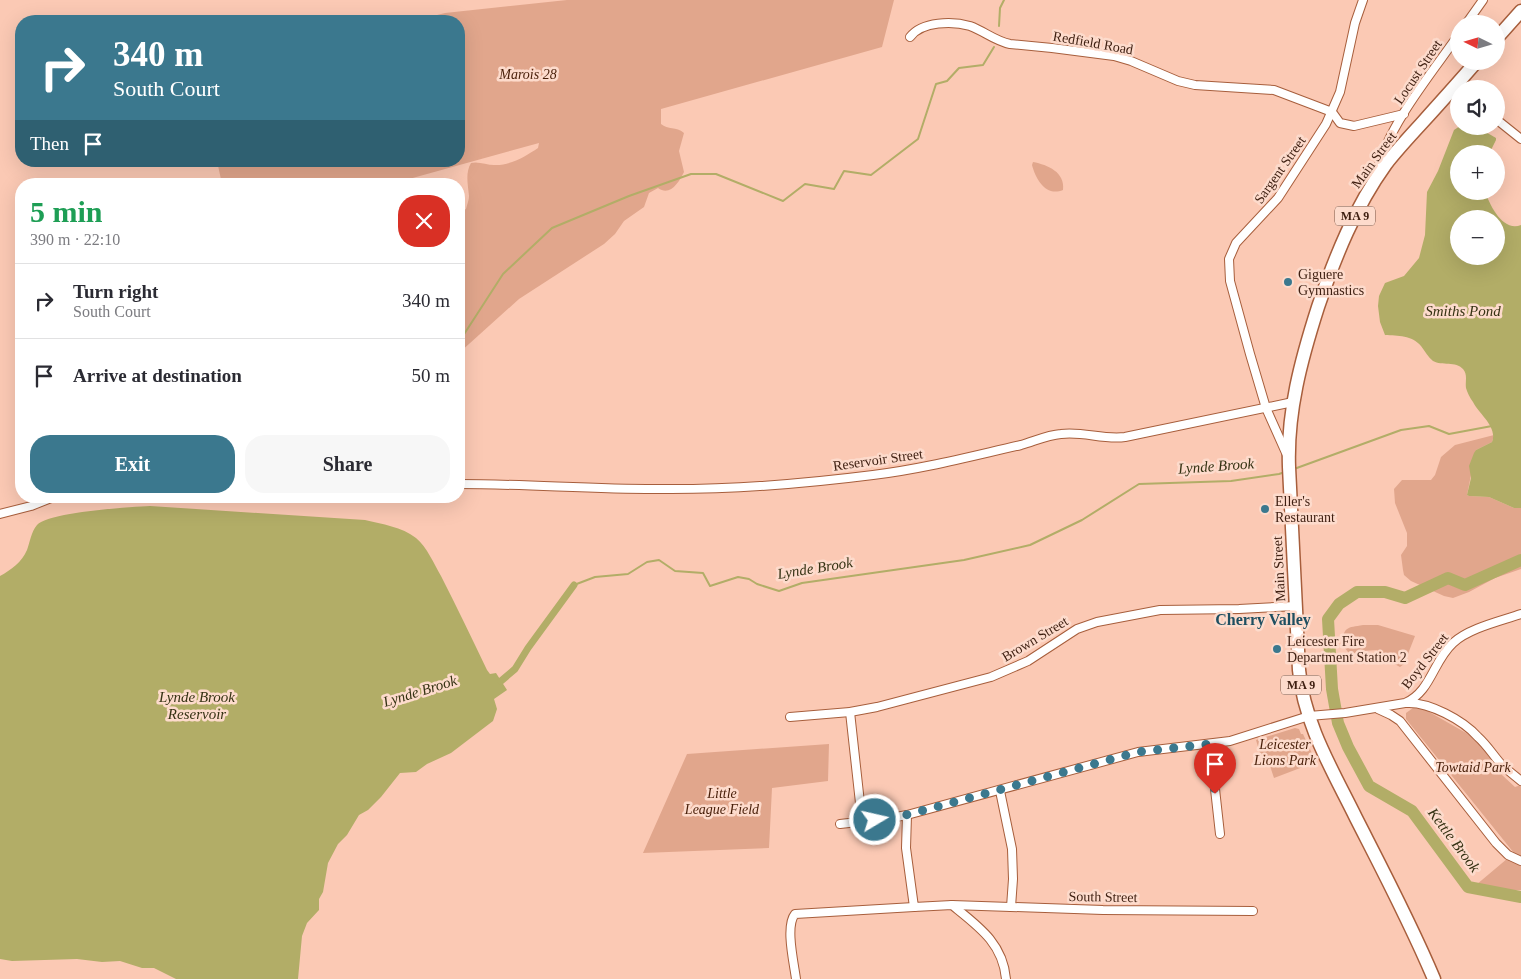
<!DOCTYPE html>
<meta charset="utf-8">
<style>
:root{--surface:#fff;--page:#f7f7f7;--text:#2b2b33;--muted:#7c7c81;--line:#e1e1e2;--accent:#3b788e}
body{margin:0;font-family:"Times New Roman",serif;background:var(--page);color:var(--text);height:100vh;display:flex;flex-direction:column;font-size:19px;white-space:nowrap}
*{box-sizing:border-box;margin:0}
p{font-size:16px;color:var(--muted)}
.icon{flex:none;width:28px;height:28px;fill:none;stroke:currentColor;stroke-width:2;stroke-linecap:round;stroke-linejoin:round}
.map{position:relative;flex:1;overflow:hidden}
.side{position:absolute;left:15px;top:178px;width:450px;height:325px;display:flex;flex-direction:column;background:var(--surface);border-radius:20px;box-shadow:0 5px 20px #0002}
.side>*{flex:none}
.top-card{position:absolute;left:15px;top:15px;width:450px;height:152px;border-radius:20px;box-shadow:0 5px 20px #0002;background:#3b788e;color:#fff;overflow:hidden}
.needle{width:32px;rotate:275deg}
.fabs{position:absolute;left:1450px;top:15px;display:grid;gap:10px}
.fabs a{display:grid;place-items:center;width:55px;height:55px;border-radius:50%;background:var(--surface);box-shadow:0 5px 20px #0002;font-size:25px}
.pin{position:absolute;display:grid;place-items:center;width:42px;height:42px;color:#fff;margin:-51px -21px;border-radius:50% 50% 50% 0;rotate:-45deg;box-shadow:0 0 5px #0007}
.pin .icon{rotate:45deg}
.me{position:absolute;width:55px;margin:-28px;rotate:81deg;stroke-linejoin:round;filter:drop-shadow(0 0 4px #0008)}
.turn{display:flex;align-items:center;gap:18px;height:105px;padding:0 15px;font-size:22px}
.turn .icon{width:65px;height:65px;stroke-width:2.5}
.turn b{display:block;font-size:35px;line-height:42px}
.then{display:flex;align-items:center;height:48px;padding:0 15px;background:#0003;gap:10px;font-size:19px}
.round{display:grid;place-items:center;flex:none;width:52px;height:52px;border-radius:20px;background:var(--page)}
.head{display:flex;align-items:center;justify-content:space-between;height:85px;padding:0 15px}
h1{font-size:30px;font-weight:800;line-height:38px;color:#1e9e55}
.button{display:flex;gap:10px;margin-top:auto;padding:10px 15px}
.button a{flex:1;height:58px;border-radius:20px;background:var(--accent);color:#fff;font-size:20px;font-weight:800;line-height:58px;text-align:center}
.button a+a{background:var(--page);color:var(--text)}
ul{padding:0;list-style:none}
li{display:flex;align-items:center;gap:15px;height:75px;padding:0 15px;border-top:1px solid var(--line)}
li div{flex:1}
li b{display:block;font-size:19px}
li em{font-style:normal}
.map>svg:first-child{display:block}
.green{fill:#e1a68c}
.water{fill:#b2ad67;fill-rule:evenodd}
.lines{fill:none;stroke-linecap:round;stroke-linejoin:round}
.stream{stroke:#b2ad67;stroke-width:2}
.canal{stroke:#b2ad67;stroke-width:7}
.river{stroke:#b2ad67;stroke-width:12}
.minor-casing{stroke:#a75e3c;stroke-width:10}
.trunk-casing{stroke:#a75e3c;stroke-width:15}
.minor{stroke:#fff;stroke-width:8}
.trunk{stroke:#fff;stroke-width:12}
.route{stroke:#3b788e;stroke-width:9;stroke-dasharray:0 16.2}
.poi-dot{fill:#3b788e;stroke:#fddbcc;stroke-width:2}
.labels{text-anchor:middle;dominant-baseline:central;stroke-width:5;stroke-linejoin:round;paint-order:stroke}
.shield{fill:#fddbcc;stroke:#775749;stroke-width:1}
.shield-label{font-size:12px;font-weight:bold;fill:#3e1f11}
.street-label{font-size:14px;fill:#3e1f11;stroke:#fddbcc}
.park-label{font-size:14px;font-style:italic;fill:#471d07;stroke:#fddbcc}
.poi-label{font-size:14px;fill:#3e1f11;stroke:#fddbcc;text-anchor:start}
.water-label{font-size:15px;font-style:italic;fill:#353213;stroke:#fddbcc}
.quarter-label{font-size:16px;font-weight:bold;fill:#1e4f61;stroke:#fddbcc}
</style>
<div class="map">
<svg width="1521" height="979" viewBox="0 0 1521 979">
<rect width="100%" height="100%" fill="#fbc9b4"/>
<g class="green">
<path d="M567,0H894L882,47L661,109V124C668,130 676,126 684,133L679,151L684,172C679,182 670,197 658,188L649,193L644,207L624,221L615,234L604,244L519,299L459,353V213L466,209C467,205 469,200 469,196C468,185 465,173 471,163C478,161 487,165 494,165C510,166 526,156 538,148L539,143L391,184H222L217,161H459V21H424L433,16L445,13Z"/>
<path d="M1033,162C1048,165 1065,172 1063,190C1046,197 1036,180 1032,165Z"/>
<path d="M1494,435L1492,442L1476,450L1467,495L1469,496L1489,497L1514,508H1521V569L1495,578L1469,592L1453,598L1444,596L1411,581L1404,575L1403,570L1401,555L1407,546V533L1395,503L1394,489L1402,480H1431L1435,475L1441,457L1455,445Z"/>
<path d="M1363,625H1378L1415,636L1404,664L1400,667L1389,661L1377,650L1362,651L1353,655L1348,652L1342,644C1344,626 1347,628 1363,625Z"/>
<path d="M1413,708L1424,709L1475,738L1491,754L1502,775L1515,787L1521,785V890H1496L1476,885L1514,853L1406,719V713Z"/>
<path d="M1295,728L1299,729L1301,734H1303L1316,762L1274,778L1270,766L1264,767L1256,740Z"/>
<path d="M829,744L828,781L772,788L769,848L643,853L687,754Z"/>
</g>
<g class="water">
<path d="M1460,126C1475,126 1483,130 1496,138V140L1489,154H1459V191H1485C1490,206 1503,232 1521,225V508H1514L1489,497L1469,496L1467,495L1471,478L1469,466L1474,453L1476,450L1492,442C1498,427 1479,414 1473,402C1470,398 1467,392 1466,388C1465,381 1468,375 1463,369C1456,361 1442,366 1433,361C1428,357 1425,351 1421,346C1412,335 1398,336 1385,335L1380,322L1378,306L1379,296L1385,283L1404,276L1419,258L1425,235L1427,192L1438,171L1454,130ZM1459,219H1496V256H1459Z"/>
<path d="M150,506L365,520C382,524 402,527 416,538C427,547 434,564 441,576C457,607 472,639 487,670L490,674L496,673L507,690L494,699L497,709L493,721L451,753L427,764L416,772L400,773L381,797L368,810L359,815L347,835L338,844L328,863L323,892L319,899V910L307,923L302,936L298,979H176L154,968H142L120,961L102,962L77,959L12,961L0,959V576C11,570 22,562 27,550C30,542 31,532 37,525C49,512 130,507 150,506Z"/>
</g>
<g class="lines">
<g class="stream">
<path d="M999,26L1000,8L1004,0"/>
<path d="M459,342L503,274L552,228L629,196L691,174H716L783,201L805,184L834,189L844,171L871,175L918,139L936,84L947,81L959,68L983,65L994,47"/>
<path d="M1294,469L1401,430L1429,426L1449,434L1492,426"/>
<path d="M574,585L595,577L628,574L647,562L659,560L675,571L703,573L710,586L738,577L749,579L757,584L779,591L802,583L964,560L1030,545L1082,520L1139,484L1231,481L1279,474L1285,472"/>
</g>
<path class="canal" d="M501,681L515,669L528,648L574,585"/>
<path class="river" d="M1521,560L1465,585L1448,578L1405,598L1385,592H1357L1339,604L1328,619L1332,689L1338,723L1348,747L1369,786L1412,811L1468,887L1521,897"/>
<g class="minor-casing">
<g id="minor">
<path d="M1466,24L1483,0"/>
<path d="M910,37C922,21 953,21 970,26C984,31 995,41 1010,44L1052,48L1114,56L1131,61L1178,81L1195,85L1274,90L1332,112L1340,123L1354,126L1404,114"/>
<path d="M1496,119L1521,139"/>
<path d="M1377,171C1389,124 1431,74 1459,34"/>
<path d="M1287,455L1266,408L1250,354L1230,281L1229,259L1236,243L1278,198L1326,124L1340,92L1355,23L1363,0"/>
<path d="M459,484C524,484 590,489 655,489C727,490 802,484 873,475C923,469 972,456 1021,445C1035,441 1047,435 1061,434C1083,431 1103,440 1125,437L1293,402"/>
<path d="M0,514L31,506L56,496"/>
<path d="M1407,703C1429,702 1463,720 1478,737C1487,745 1493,755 1501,764C1507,770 1514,775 1521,781"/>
<path d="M1378,709L1391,715L1400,721L1496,843L1508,855L1521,861"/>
<path d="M850,712L862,821"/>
<path d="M790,717L850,712L877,707L991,677L1028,661L1077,629L1097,622L1160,610L1239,609L1296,606"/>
<path d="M1210,744L1220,834"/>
<path d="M1000,791L1012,849L1013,879L1011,907"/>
<path d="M907,815L906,848L914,907L952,905C978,926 1003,943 1006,979"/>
<path d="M840,824L885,819L907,815L1138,752L1230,741L1309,716L1345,713L1405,703C1431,692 1433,661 1453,643C1469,628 1501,621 1521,614"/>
<path d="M952,905L1103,910L1253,911"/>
<path d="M796,979C794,963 785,926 795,914L914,907"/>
</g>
</g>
<g class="trunk-casing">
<g id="trunk">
<path d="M1496,39L1521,11"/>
<path d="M1434,979C1411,924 1383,871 1356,818C1333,771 1304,724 1299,670L1289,467C1287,412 1301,360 1318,307C1335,257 1355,207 1386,164C1397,150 1409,137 1421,124C1440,103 1459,82 1477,61"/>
</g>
</g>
<use href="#minor" class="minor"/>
<use href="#trunk" class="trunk"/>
</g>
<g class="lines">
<path class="route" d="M875,820L894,818L936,807L1138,752L1210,744L1215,794"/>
</g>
<g class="poi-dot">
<circle cx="1288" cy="282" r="5"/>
<circle cx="1265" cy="509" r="5"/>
<circle cx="1277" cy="649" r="5"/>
</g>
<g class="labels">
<g class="shield">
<rect x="1335" y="206.5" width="40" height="19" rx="4"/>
<rect x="1281" y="675.5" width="40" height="19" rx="4"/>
</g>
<g class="shield-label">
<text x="1355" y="216">MA 9</text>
<text x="1301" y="685">MA 9</text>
</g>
<g class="street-label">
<text transform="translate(1093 43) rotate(10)">Redfield Road</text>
<text transform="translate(1418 72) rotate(-56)">Locust Street</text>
<text transform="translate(1374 160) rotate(-54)">Main Street</text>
<text transform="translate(1280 170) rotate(-55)">Sargent Street</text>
<text transform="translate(878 460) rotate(-8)">Reservoir Street</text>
<text transform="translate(1279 569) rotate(-93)">Main Street</text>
<text transform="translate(1035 639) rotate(-31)">Brown Street</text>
<text transform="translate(1425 661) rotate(-52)">Boyd Street</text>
<text transform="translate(1103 897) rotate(1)">South Street</text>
</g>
<g class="park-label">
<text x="528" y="74">Marois 28</text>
<text x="1285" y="744">Leicester<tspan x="1285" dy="16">Lions Park</tspan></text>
<text x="1473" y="767">Towtaid Park</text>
<text x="722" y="793">Little<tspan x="722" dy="16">League Field</tspan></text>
</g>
<g class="poi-label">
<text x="1298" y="274">Giguere<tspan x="1298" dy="16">Gymnastics</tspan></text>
<text x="1275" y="501">Eller's<tspan x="1275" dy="16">Restaurant</tspan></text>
<text x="1287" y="641">Leicester Fire<tspan x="1287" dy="16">Department Station 2</tspan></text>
</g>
<g class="water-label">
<text x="1463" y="311">Smiths Pond</text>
<text transform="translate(1216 466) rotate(-4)">Lynde Brook</text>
<text transform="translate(815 568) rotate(-9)">Lynde Brook</text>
<text transform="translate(420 691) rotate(-17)">Lynde Brook</text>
<text x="197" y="697">Lynde Brook<tspan x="197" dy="17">Reservoir</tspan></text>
<text transform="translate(1454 840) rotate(53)">Kettle Brook</text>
</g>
<g class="quarter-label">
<text x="1263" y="619">Cherry Valley</text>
</g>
</g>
</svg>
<div class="fabs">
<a><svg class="needle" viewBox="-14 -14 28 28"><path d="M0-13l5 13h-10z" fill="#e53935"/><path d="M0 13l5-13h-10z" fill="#7c7c81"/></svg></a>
<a><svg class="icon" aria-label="sound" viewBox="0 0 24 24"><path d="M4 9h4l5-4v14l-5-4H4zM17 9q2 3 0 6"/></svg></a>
<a>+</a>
<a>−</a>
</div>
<div class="pin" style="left:1215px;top:794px;background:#d93025"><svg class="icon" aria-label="arrive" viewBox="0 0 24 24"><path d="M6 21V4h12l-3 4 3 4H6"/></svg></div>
<svg class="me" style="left:875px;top:820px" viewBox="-20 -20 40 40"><circle r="17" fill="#3b788e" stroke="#fff" stroke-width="3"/><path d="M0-11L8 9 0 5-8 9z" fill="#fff"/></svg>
<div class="top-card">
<div class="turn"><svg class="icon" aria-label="right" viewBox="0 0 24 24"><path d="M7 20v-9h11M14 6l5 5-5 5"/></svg><div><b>340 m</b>South Court</div></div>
<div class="then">Then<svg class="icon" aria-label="arrive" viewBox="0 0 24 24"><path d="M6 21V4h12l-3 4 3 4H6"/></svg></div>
</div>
<section class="side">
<div class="head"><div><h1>5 min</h1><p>390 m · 22:10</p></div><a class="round" style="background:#d93025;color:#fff"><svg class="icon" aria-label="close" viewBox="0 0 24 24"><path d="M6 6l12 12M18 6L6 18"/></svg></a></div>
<ul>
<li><svg class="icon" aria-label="right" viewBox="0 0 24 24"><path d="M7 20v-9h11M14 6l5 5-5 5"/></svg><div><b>Turn right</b><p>South Court</p></div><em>340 m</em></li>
<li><svg class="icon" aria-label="arrive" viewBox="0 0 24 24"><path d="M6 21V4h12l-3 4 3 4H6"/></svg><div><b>Arrive at destination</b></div><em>50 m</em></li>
</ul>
<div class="button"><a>Exit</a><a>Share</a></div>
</section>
</div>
